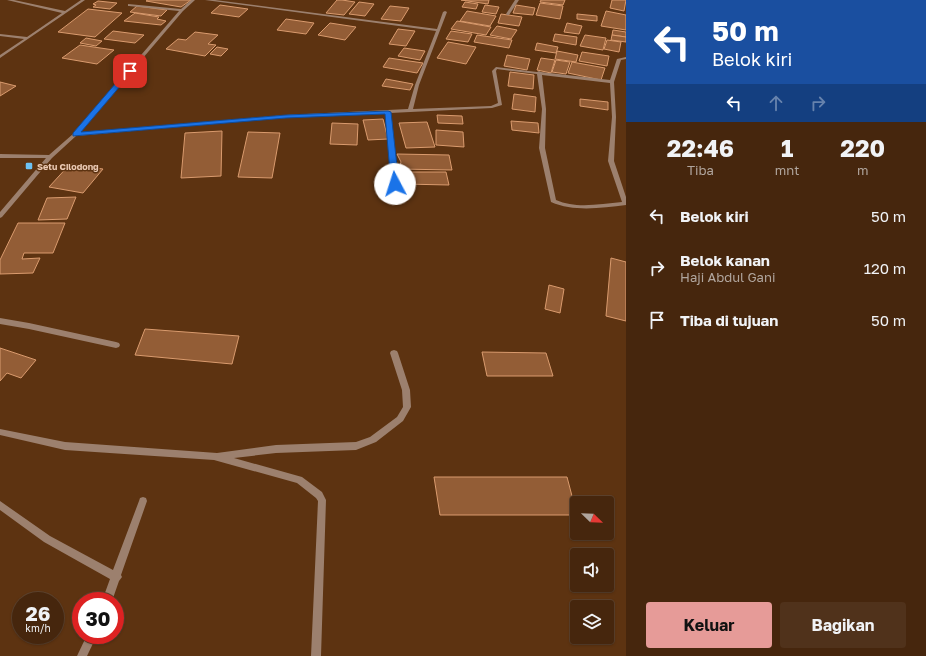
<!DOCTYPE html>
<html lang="id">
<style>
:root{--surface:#46260d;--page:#50321b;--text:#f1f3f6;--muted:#b0a59d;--line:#5e432e;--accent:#e69b98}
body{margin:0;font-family:"Golos Text",sans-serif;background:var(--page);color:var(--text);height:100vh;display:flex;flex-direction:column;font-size:15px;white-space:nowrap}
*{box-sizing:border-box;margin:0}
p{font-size:13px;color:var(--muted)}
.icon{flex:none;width:22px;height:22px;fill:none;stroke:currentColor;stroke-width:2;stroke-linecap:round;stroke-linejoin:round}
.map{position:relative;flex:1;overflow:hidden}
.sheet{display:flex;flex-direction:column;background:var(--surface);width:300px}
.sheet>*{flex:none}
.hud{background:#1a4fa0;color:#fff;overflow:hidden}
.needle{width:26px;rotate:113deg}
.controls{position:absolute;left:570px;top:496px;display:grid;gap:8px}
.controls a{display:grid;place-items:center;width:44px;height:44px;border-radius:4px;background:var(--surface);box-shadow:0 1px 3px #0004,0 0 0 1px var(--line);font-size:20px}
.speed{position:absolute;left:12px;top:592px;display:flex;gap:8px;font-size:20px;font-weight:700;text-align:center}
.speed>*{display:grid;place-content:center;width:52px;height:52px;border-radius:50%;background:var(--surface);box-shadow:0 1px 3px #0004,0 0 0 1px var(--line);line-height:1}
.speed small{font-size:10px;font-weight:400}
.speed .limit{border:6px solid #d22;background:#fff;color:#111}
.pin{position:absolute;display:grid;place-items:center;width:34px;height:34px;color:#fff;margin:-17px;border-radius:8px;box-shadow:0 2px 6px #0006}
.me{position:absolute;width:44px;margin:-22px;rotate:355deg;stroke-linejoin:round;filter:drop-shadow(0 0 3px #0008)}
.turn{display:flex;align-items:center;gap:14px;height:84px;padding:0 20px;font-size:18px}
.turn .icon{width:52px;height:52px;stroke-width:2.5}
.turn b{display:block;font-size:28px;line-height:34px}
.lanes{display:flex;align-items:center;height:38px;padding:0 20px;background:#0003;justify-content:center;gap:20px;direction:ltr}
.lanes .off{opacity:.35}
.eta{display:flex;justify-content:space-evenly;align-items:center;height:68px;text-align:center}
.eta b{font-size:24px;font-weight:700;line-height:28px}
.primary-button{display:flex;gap:8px;margin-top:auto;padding:8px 20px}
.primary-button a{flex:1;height:46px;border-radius:4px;background:var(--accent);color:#111;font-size:16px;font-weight:700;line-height:46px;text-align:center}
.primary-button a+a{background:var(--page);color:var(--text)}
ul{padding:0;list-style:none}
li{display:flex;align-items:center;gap:12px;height:52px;padding:0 20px}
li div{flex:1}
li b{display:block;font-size:15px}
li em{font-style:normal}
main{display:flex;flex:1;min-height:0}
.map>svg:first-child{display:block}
.building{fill:#935d36;stroke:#da9b6e}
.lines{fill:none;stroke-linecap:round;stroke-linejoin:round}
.minor{fill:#9c806e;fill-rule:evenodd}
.route{fill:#1a73e8;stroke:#114b97}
.poi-dot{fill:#6dc2f3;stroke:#5d3311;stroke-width:1.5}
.labels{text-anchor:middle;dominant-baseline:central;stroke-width:3;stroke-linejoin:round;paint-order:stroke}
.far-poi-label{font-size:9px;font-weight:bold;fill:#ebcab4;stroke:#5d3311;text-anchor:start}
</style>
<main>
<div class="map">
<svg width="626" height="656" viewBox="0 0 626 656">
<rect width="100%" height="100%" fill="#5d3311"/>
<g class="building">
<path d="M148,0H191L181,7L146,1Z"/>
<path d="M337,0H342L355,2L344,15L326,13Z"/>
<path d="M461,0H489L488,4Z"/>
<path d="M541,0H565L563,5L540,2Z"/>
<path d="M612,0H626L624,11L610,8Z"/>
<path d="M98,1L117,3L110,9L93,7L96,5L93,4Z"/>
<path d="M359,2L374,4L365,16L349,14Z"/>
<path d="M465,2L478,4L476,9L462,7Z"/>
<path d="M540,3L563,6L560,19L536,15Z"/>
<path d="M220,5L248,9L239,17L211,13Z"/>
<path d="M485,5L499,7L496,14L482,12Z"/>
<path d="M516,5L535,8L533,15L513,13Z"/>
<path d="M137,6L167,10L161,16L130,12Z"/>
<path d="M390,6L409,8L401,21L381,19Z"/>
<path d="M88,9L122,13L95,37L58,32Z"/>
<path d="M467,11L496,16L490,26L460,21Z"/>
<path d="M606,11L626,15V30L601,26Z"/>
<path d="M135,13L159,17L157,19L166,21L161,25L124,21Z"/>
<path d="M501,14L522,17L519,26L498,23Z"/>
<path d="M577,14L597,16V21L577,19Z"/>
<path d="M286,19L314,23L306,34L277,30Z"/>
<path d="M457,21L491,27L486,35L451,29Z"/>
<path d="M330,23L356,27L345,40L318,35Z"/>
<path d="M567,23L582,26L579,34L564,32Z"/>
<path d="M497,26L517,30L511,39L490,35Z"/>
<path d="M398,29L415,31L406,46L389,44Z"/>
<path d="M613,30L626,32V37L612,35Z"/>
<path d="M113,31L144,35L135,43L104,39Z"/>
<path d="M451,31L472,34L468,42L446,39Z"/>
<path d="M195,32L218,35L208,44L216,45L205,56L166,49L178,39L186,40Z"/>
<path d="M555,34L577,37L576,45L553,41Z"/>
<path d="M477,35L512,40L509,48L474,42Z"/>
<path d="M585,35L606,38L603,50L580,46Z"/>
<path d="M612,35L626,37V42L611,40Z"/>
<path d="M86,38L102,41L96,46L80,43Z"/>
<path d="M607,40L621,42L619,52L604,49Z"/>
<path d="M448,42L476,47L466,64L437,58Z"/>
<path d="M537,43L558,47L556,53L535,50Z"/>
<path d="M80,45L114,50L97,64L62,58Z"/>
<path d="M217,47L228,49L221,56L210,54Z"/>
<path d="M404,48L425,51L420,60L398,56Z"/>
<path d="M557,51L578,55L576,62L555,59Z"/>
<path d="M582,52L609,56L607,66L579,61Z"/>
<path d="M507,55L530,59L527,70L504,66Z"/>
<path d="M389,58L423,63L417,73L383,67Z"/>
<path d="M541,58L555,60L551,73L537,70Z"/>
<path d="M556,60L570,62L566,74L552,72Z"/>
<path d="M572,62L605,68L601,80L568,73Z"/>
<path d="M510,72L534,75L533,89L508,86Z"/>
<path d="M386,79L413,84L410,90L382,86Z"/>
<path d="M0,82L16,86L0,96Z"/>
<path d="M514,94L536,97L535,112L512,109Z"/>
<path d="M580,99L608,102V110L580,106Z"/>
<path d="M437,115L462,116L463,124L438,123Z"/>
<path d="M383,119L388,139L368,140L363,120Z"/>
<path d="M511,121L538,123L539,133L512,130Z"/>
<path d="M427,122L435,147L406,148L399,123Z"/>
<path d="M332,123L358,124L357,145L330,144Z"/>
<path d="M436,130L463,132L464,147L436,145Z"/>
<path d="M222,131L221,176L181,178L185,133Z"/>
<path d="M248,132L280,133L272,178L238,177Z"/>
<path d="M397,154L449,155L452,170L399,169L401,162Z"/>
<path d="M70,164L103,169L83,193L49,187Z"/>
<path d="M402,172H446L449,185L403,184Z"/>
<path d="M76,197L67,219L38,220L47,198Z"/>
<path d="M18,223H65L53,253H24L22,259L40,258L33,273L0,274V260Z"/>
<path d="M611,258L626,262V321L606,316Z"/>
<path d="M549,285L564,289L560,313L545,309Z"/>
<path d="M145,329L239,336L232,364L135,355Z"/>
<path d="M0,348L36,360L21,378L7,373L0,381Z"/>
<path d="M482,352L546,353L553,376H487Z"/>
<path d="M434,477H567L577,515H440Z"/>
</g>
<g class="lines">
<g class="minor">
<path d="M7,0H14L65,11L81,0H85L0,58V55L24,39L0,36V34L27,37L62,13Z"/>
<path d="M191,0H195L183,11L79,133L286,115L408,109L415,85L436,31L205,0H215L437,29L443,12L445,11L447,12L419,85L413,109L491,106L498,103L492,71L496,67L537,72L539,71L541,72L610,80L617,59L626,57V59L621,60L614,82L616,117L614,161L626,197V205C601,208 574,212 551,202L539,148L542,109L537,74L497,69L496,71L502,105L492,108L390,113L398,184L397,185L395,186L392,184L386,113L286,117L76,136L52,158L2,217L0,218V212L46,158H0V154L49,155L73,134L179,11L129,6H128V4L181,9ZM542,75L610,83L612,117L608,161L622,202C600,204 576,209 556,200L545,148L546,109Z"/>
<path d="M515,0H519L509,15H507L506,14Z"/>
<path d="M0,318L29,323L116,342L119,343L120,345L119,347L116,348L29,329L0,324Z"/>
<path d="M394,350L397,351L398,353L410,390L411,407L403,421L376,442L356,450L276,453L234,458L302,477L322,492L326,500L321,656H311L318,501L316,498L297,483L214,460L65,450L0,435V429L65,442L217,453L276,445L356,442L370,437L397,417L403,407L402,390L390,353L391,351Z"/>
<path d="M143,497L146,498L147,501L121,575L122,577L119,581L112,601H102L110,579L44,542L0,510V501L50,536L113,570L139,501L140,498Z"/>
<path d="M87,635H97L87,656H77Z"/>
</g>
</g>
<path class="route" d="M128,69L133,71L81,132L286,115L388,111L391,112L399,184L395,186L391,184L385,114L286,118L73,136V133Z"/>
<rect class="poi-dot" x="25" y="162" width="8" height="8" rx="2"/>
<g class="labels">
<g class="far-poi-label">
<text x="37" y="166">Setu Cilodong</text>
</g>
</g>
</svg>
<div class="controls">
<a><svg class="needle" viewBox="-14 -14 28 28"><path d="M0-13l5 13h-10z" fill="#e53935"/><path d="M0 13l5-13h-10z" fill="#b0a59d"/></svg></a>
<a><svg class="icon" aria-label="sound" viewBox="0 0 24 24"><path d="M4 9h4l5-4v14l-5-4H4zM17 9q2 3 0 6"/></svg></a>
<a><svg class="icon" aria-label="layers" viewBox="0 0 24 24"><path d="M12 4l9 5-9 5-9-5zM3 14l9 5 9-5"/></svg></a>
</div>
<div class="speed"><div>26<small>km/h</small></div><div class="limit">30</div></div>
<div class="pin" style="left:130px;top:71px;background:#d93025"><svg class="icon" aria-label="arrive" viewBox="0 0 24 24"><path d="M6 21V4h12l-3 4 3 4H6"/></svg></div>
<svg class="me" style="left:395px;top:184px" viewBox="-20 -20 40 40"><circle r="19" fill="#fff"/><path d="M0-13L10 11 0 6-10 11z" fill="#1a73e8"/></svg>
</div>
<section class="sheet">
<div class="hud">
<div class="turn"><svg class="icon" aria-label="left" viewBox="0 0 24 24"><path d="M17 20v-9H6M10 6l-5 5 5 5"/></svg><div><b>50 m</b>Belok kiri</div></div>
<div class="lanes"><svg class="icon" aria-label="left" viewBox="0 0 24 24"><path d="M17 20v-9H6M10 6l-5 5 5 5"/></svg><svg class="icon off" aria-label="ahead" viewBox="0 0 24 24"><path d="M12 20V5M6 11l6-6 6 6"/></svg><svg class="icon off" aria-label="right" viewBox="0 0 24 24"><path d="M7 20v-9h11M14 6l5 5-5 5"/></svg></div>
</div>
<div class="eta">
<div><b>22:46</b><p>Tiba</p></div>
<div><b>1</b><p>mnt</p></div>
<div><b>220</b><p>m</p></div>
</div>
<ul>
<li><svg class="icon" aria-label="left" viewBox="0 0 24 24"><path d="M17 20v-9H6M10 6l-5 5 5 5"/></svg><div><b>Belok kiri</b></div><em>50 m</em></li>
<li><svg class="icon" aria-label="right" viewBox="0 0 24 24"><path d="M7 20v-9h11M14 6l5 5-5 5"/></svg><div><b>Belok kanan</b><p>Haji Abdul Gani</p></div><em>120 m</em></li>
<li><svg class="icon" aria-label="arrive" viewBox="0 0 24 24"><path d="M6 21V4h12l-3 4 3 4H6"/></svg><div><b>Tiba di tujuan</b></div><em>50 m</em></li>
</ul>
<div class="primary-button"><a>Keluar</a><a>Bagikan</a></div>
</section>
</main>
